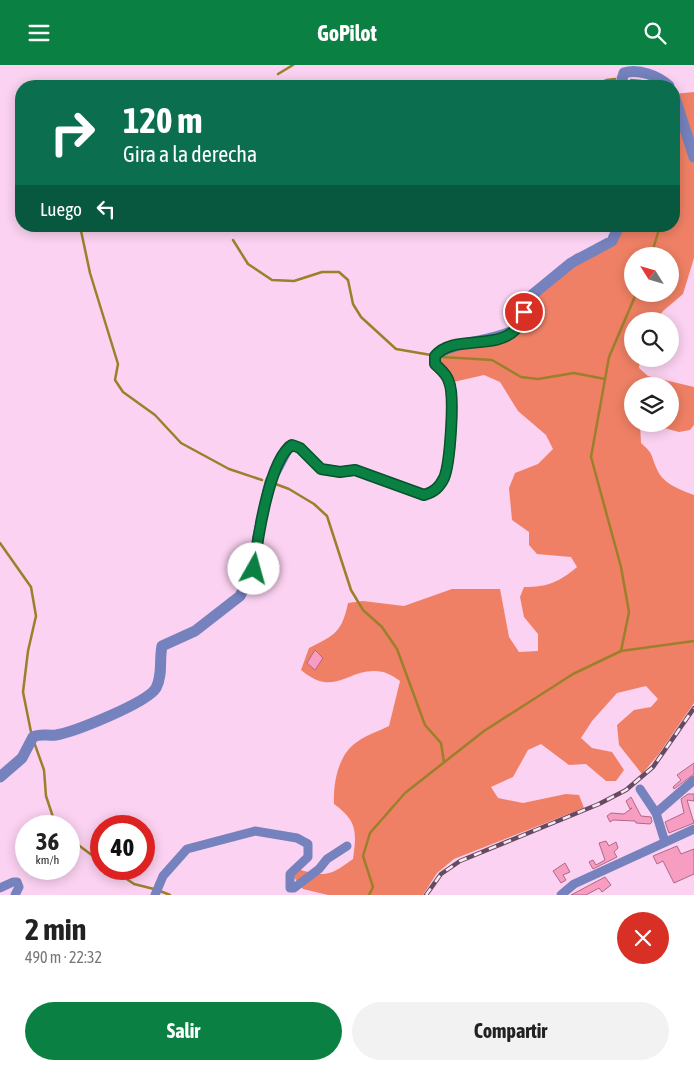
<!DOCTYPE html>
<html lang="es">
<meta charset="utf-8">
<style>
:root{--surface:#fff;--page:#f2f2f2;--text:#222;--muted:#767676;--accent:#0b8043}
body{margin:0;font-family:"Asap Condensed",sans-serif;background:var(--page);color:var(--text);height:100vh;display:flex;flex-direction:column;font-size:19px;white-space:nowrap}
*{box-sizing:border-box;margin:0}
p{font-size:16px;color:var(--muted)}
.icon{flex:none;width:28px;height:28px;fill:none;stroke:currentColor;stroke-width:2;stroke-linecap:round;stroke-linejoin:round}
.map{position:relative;height:830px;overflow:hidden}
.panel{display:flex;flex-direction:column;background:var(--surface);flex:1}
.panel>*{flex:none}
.hud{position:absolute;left:15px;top:15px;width:665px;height:152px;border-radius:20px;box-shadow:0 2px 12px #0003;background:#0b6e4f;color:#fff;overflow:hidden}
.needle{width:32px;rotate:307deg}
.controls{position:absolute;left:624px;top:182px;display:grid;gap:10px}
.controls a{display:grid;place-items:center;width:55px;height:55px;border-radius:50%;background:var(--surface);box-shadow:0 2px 12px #0003;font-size:25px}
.speed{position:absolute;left:15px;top:750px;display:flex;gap:10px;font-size:25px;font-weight:700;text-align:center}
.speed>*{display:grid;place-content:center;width:65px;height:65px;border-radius:50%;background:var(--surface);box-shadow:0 2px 12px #0003;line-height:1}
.speed small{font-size:12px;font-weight:400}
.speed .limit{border:8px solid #d22;background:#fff;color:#111}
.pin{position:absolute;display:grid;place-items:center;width:42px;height:42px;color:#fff;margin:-21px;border:2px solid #fff;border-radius:50%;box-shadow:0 1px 5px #0007}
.me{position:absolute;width:55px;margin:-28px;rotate:7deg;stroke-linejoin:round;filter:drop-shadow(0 0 4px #0008)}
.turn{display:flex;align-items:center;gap:18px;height:105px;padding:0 25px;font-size:22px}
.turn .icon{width:65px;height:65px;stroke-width:2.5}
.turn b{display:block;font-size:35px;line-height:42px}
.then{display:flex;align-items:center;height:48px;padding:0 25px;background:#0003;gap:10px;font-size:19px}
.round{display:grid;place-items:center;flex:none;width:52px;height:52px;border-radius:26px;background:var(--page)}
.headline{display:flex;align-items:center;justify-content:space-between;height:85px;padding:0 25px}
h1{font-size:30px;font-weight:700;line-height:38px}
.primary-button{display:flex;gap:10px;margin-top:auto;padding:10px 25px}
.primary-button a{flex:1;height:58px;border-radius:30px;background:var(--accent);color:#fff;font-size:20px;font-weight:700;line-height:58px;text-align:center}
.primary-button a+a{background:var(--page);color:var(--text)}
header{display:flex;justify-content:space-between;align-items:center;height:65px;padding:0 25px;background:var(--accent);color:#fff;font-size:22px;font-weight:700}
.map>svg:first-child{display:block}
.forest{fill:#ef8065;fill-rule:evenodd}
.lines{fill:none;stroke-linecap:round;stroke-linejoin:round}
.stream{stroke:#9c7f2b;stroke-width:2.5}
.building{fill:#f79dc1;stroke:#b16886}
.minor{stroke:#7582bd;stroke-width:9}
.tertiary{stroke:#7582bd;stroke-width:11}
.rail-casing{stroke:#664a60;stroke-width:4.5}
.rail{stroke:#f7e9f3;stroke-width:2.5;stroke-dasharray:8;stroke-linecap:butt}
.route-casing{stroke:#07532c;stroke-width:12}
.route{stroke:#0b8043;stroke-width:9}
</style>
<header><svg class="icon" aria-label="menu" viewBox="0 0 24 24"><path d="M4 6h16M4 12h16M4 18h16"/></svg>GoPilot<svg class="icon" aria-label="search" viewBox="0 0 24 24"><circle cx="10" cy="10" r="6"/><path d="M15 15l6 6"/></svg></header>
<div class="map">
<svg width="694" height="830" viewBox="0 0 694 830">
<rect width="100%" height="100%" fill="#fbd2f1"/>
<path class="forest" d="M694,27V73L688,72L694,94V193L683,229L663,246L656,256H632V294H640L639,303L648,311L694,322V360L690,365L679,367L657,361L656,359H670V321H632V359H640L641,378C653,389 650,387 656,402C662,419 679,424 694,430V638L658,690L642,709L619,680L617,660L634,645L651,642L658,634L646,621L617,628L592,656L581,673L592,683L612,687L624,705L616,716H606L586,699L569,700L541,679L528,685L513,712L491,722L498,733L523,738L566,729L579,730L584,743L454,794L437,808L423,830H328L303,824L292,810L298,804C326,813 331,810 353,794C357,766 357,756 334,739C333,719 338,689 357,677C366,670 379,666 389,661L400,616C396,613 388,608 383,607C348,600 337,635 301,605L309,583C335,570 342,567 348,538L363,536L404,541L452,524H500L509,572L519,587L538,586V569L524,552L520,532L524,522C548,522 559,517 577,502L571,492L537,489L529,480V467L512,455L509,423L515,408L538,399L553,384L546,370L518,346L500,317L484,310L449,318L433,294L509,266L529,228L575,189L600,180L612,173L616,161H674V29ZM632,191H670V229H632Z"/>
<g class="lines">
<g class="stream">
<path d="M278,9L293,0"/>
<path d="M631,15L641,16"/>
<path d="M641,16L645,21"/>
<path d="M593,21L607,15L615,14"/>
<path d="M80,161L90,208L118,299L115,315L123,327L155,350L181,378L229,404L262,415"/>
<path d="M233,175L248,199L272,215L294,216L322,207H339L348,215L353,239L361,252L396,284L431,290"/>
<path d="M651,191L660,161"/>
<path d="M442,292L492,295L521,312L538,314L574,308L605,314"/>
<path d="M273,418L289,424L314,439L327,451L351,525L363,545L382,562L397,584L425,660L441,678L444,697"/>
<path d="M0,478L31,522L36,551L28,586L23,627L31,667"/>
<path d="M621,586L629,547L621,502L591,392L609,292L636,229"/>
<path d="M34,677L44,705L46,731L56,761"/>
<path d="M69,773L101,797"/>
<path d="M112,804L134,819L154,824"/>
<path d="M160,826L170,830"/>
<path d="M369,830L373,822L363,791L370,768L405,728L484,666L573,609L621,586L694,576"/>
</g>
</g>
<g class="building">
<path d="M315,585L323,593L315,605L307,598Z"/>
<path d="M694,698V709L674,724L673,722L681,715L677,710Z"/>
<path d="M688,729H694V736L687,735L694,758L669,768L665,757L684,748L681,734Z"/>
<path d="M631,732L641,751L651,752L652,757L650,759L636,758L635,756L613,755L610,757L607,751L611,748L624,749L632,743L630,744L626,736Z"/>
<path d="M606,776L609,781L616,777L618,783L614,787L617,792L593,804L589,797L593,795L596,800L605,795L599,778Z"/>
<path d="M677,781L681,789L694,784V809L674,818L663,796L657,799L653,791Z"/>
<path d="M565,798L570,807L563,810L566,815L561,818L553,806Z"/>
<path d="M605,812L611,820L602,827L599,823L586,830H571Z"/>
</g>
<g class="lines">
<g class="minor">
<path d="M640,724L656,748L665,777"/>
<path d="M656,748L694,715"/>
<path d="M0,823L13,817H17L19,822L15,830"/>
<path d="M155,830L163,811L187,784L255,766L297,773L308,779V792L290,809V823H294L319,804L327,794L347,781"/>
<path d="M561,830L574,819L694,764"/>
</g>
<g class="tertiary">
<path d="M624,21L622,14L624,8C638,3 659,11 669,21"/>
<path d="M674,30L694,92"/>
<path d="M0,712L22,693L33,672C40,668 48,671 56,670C74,667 147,638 156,623C163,610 159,595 162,581L195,566L240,531L254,504L258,471L270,417L289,381H296L300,383L321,404L340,407L355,405L424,430C434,427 439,422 444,413C450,399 455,331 449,317C447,309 440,304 435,299L436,289C461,275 490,278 515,265L532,230L571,198L612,176L619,161"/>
</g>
<g class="rail-casing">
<path id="rail" d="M426,830L441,809L460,796L599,739L626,725L653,702L694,643"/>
</g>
<use href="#rail" class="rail"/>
</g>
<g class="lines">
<g class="route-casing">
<path id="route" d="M254,504C257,477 269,394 292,380L300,383L321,404L340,407L355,405L424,430C434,427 439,423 444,413C450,399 455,331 449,317C447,309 440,304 435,299V291C453,269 496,286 516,264C520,260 522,252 524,247"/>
</g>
<use href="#route" class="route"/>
</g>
</svg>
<div class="controls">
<a><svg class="needle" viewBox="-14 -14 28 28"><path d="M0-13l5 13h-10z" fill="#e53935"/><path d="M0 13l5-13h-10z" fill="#767676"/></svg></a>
<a><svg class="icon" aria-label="search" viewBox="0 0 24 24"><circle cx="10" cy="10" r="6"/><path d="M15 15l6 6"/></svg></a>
<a><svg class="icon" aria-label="layers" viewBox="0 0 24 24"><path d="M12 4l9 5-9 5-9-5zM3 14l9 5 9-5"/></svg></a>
</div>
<div class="speed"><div>36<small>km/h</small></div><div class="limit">40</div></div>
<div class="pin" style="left:524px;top:247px;background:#d93025"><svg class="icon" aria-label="arrive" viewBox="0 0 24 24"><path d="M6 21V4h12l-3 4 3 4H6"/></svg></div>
<svg class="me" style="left:254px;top:504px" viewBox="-20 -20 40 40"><circle r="19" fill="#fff"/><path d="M0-13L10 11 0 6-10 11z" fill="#0b8043"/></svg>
<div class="hud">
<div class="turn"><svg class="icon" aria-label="right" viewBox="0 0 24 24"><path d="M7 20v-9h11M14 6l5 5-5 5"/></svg><div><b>120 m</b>Gira a la derecha</div></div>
<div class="then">Luego<svg class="icon" aria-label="left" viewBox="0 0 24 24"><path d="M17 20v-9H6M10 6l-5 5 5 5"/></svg></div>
</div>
</div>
<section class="panel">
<div class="headline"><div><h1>2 min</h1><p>490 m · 22:32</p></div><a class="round" style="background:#d93025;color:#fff"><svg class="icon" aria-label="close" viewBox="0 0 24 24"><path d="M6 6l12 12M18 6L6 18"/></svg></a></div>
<div class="primary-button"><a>Salir</a><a>Compartir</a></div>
</section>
